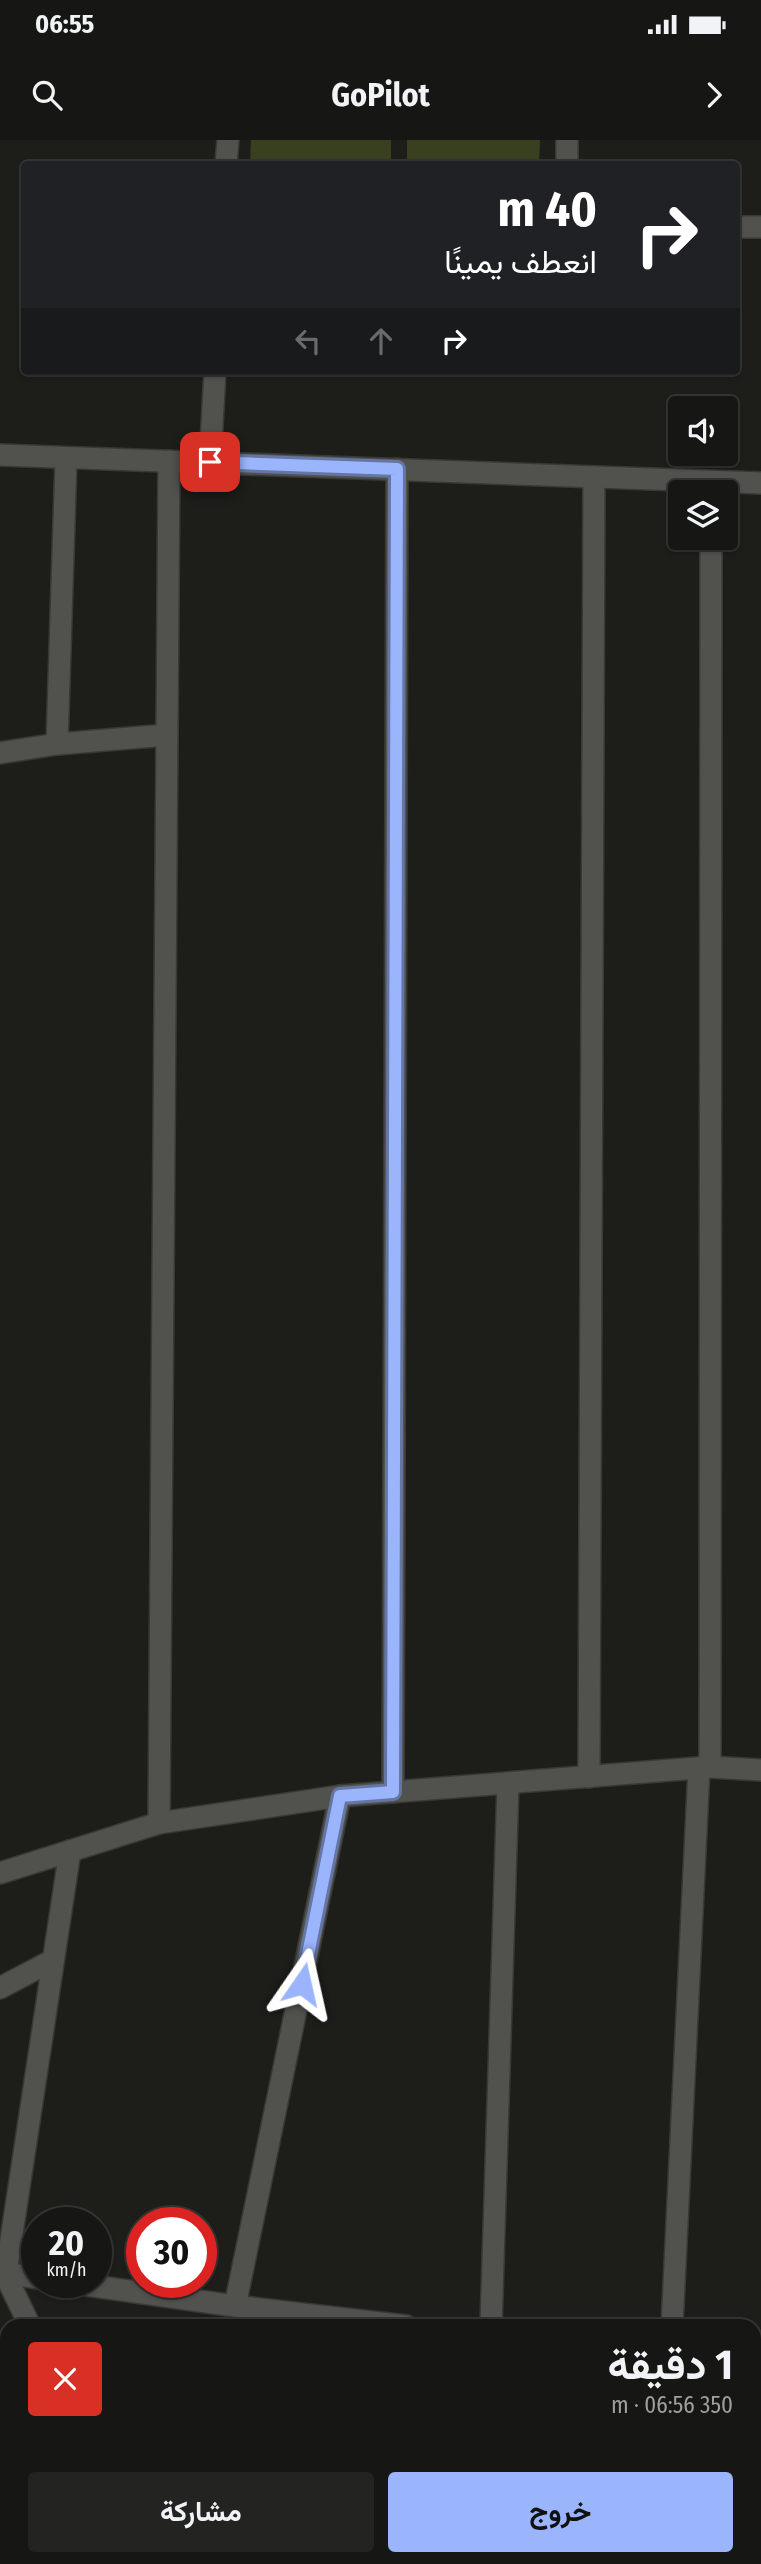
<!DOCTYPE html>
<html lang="ar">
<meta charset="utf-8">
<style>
:root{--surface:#161614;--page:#232322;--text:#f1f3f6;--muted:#9e9fa0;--line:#353534;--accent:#9bb5fd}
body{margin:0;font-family:"Fira Sans Condensed",Vazirmatn,sans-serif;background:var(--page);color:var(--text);direction:rtl;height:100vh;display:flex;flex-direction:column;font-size:26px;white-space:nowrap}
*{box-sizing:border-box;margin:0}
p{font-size:23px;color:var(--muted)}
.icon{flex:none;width:38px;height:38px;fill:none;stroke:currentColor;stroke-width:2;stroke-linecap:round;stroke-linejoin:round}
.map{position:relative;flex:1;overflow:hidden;direction:ltr}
.details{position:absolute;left:0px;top:2179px;width:761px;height:247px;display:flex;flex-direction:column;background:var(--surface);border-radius:21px 21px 0 0;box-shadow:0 2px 5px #0004,0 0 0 2px var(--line);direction:rtl}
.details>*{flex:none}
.guide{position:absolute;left:21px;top:21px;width:719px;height:214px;border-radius:7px;box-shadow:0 2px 5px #0004,0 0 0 2px var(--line);direction:rtl;background:#202124;color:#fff;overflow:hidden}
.controls{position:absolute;left:668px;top:256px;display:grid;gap:14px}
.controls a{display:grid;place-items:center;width:70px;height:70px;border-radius:7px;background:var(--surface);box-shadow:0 2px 5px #0004,0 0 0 2px var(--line);font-size:35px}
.speed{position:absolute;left:21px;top:2067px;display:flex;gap:14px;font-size:35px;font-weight:700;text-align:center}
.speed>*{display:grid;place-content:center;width:91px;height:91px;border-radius:50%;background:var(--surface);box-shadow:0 2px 5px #0004,0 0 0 2px var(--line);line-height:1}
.speed small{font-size:18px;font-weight:400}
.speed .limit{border:10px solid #d22;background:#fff;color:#111}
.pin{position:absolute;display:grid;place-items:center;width:60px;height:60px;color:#fff;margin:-30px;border-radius:14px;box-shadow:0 4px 10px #0006}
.me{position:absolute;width:77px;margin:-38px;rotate:11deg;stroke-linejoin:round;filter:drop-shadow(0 0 5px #0008)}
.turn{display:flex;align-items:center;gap:24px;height:147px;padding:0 28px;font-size:32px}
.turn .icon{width:91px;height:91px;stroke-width:2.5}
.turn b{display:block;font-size:49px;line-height:60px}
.lanes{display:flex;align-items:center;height:66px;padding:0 28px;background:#0003;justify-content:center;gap:35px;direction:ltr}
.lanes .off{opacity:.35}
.round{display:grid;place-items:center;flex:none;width:74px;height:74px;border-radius:7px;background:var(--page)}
.headline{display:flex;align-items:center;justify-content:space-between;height:119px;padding:0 28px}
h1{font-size:42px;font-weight:700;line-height:52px}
.primary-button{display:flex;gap:14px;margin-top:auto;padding:14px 28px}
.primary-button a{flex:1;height:80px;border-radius:7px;background:var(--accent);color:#111;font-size:28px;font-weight:700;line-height:80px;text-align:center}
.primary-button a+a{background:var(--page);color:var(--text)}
.status{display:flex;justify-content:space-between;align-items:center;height:49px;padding:0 35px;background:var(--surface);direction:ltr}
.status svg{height:19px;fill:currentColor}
header{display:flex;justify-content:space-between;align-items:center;height:91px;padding:0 28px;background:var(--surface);font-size:32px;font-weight:700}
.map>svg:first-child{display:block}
.green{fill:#394020}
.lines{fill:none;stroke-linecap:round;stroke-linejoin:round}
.minor-casing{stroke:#383835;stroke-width:24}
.minor{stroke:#51524d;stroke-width:21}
.route-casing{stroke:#6576a4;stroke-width:18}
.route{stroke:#9bb5fd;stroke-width:12}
</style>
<div class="status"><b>06:55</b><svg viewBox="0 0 49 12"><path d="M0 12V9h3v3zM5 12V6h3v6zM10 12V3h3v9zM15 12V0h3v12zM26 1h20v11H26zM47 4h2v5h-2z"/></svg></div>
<header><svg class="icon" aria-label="forward" viewBox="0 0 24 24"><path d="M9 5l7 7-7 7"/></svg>GoPilot<svg class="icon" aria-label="search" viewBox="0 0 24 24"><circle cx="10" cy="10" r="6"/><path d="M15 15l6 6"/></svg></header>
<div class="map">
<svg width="761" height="2424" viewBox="0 0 761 2424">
<rect width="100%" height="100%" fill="#1d1e1a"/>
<g class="green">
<path d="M251,0H391V24H250Z"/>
<path d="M407,0H540L539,24H407Z"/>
</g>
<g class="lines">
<g class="minor-casing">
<g id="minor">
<path d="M226,24L228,0"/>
<path d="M567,24V0"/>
<path d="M737,87H761"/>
<path d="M0,315L761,343"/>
<path d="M210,322L215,231"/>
<path d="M57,604L66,319"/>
<path d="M0,613L57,604L167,595"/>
<path d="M710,1627L711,397"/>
<path d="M589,1637L594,337"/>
<path d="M393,1652L397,329"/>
<path d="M159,1683L169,321"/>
<path d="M0,1733L159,1683L340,1656L710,1627L761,1630"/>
<path d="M0,1848L53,1820"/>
<path d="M1,2126L30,2186"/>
<path d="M37,2138L6,2133L70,1711"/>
<path d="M65,2142L235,2166L406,2186"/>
<path d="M235,2166L340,1656"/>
<path d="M491,2186L508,1643"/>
<path d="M672,2186L699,1628"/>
<path d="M754,2226L761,2227"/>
<path d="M0,2379H7"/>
<path d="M94,2418L95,2424"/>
<path d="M531,2418L608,2424"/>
</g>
</g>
<use href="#minor" class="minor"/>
</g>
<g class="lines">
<g class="route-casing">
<path id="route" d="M210,322L397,329L393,1652L340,1656L302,1844"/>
</g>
<use href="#route" class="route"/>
</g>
</svg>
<div class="controls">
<a><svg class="icon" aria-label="sound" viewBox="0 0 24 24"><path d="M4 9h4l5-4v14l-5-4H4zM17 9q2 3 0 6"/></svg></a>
<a><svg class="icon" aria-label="layers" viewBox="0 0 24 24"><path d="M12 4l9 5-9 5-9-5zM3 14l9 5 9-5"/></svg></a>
</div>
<div class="speed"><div>20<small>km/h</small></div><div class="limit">30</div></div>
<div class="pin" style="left:210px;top:322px;background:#d93025"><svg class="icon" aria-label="arrive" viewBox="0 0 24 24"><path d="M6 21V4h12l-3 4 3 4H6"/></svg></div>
<svg class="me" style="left:302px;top:1844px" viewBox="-20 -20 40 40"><path d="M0-17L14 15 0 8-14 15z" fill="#9bb5fd" stroke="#fff" stroke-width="4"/></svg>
<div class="guide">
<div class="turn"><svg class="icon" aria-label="right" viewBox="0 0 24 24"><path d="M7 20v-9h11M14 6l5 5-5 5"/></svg><div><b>40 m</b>انعطف يمينًا</div></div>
<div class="lanes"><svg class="icon off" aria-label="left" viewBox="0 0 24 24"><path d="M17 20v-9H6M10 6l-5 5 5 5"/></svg><svg class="icon off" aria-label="ahead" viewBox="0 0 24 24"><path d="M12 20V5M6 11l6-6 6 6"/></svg><svg class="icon" aria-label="right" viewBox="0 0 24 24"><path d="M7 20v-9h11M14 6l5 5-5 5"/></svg></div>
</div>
<section class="details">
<div class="headline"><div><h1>1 دقيقة</h1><p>350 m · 06:56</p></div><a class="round" style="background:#d93025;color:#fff"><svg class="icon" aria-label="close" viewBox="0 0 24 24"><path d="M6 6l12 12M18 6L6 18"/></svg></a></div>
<div class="primary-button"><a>خروج</a><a>مشاركة</a></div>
</section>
</div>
